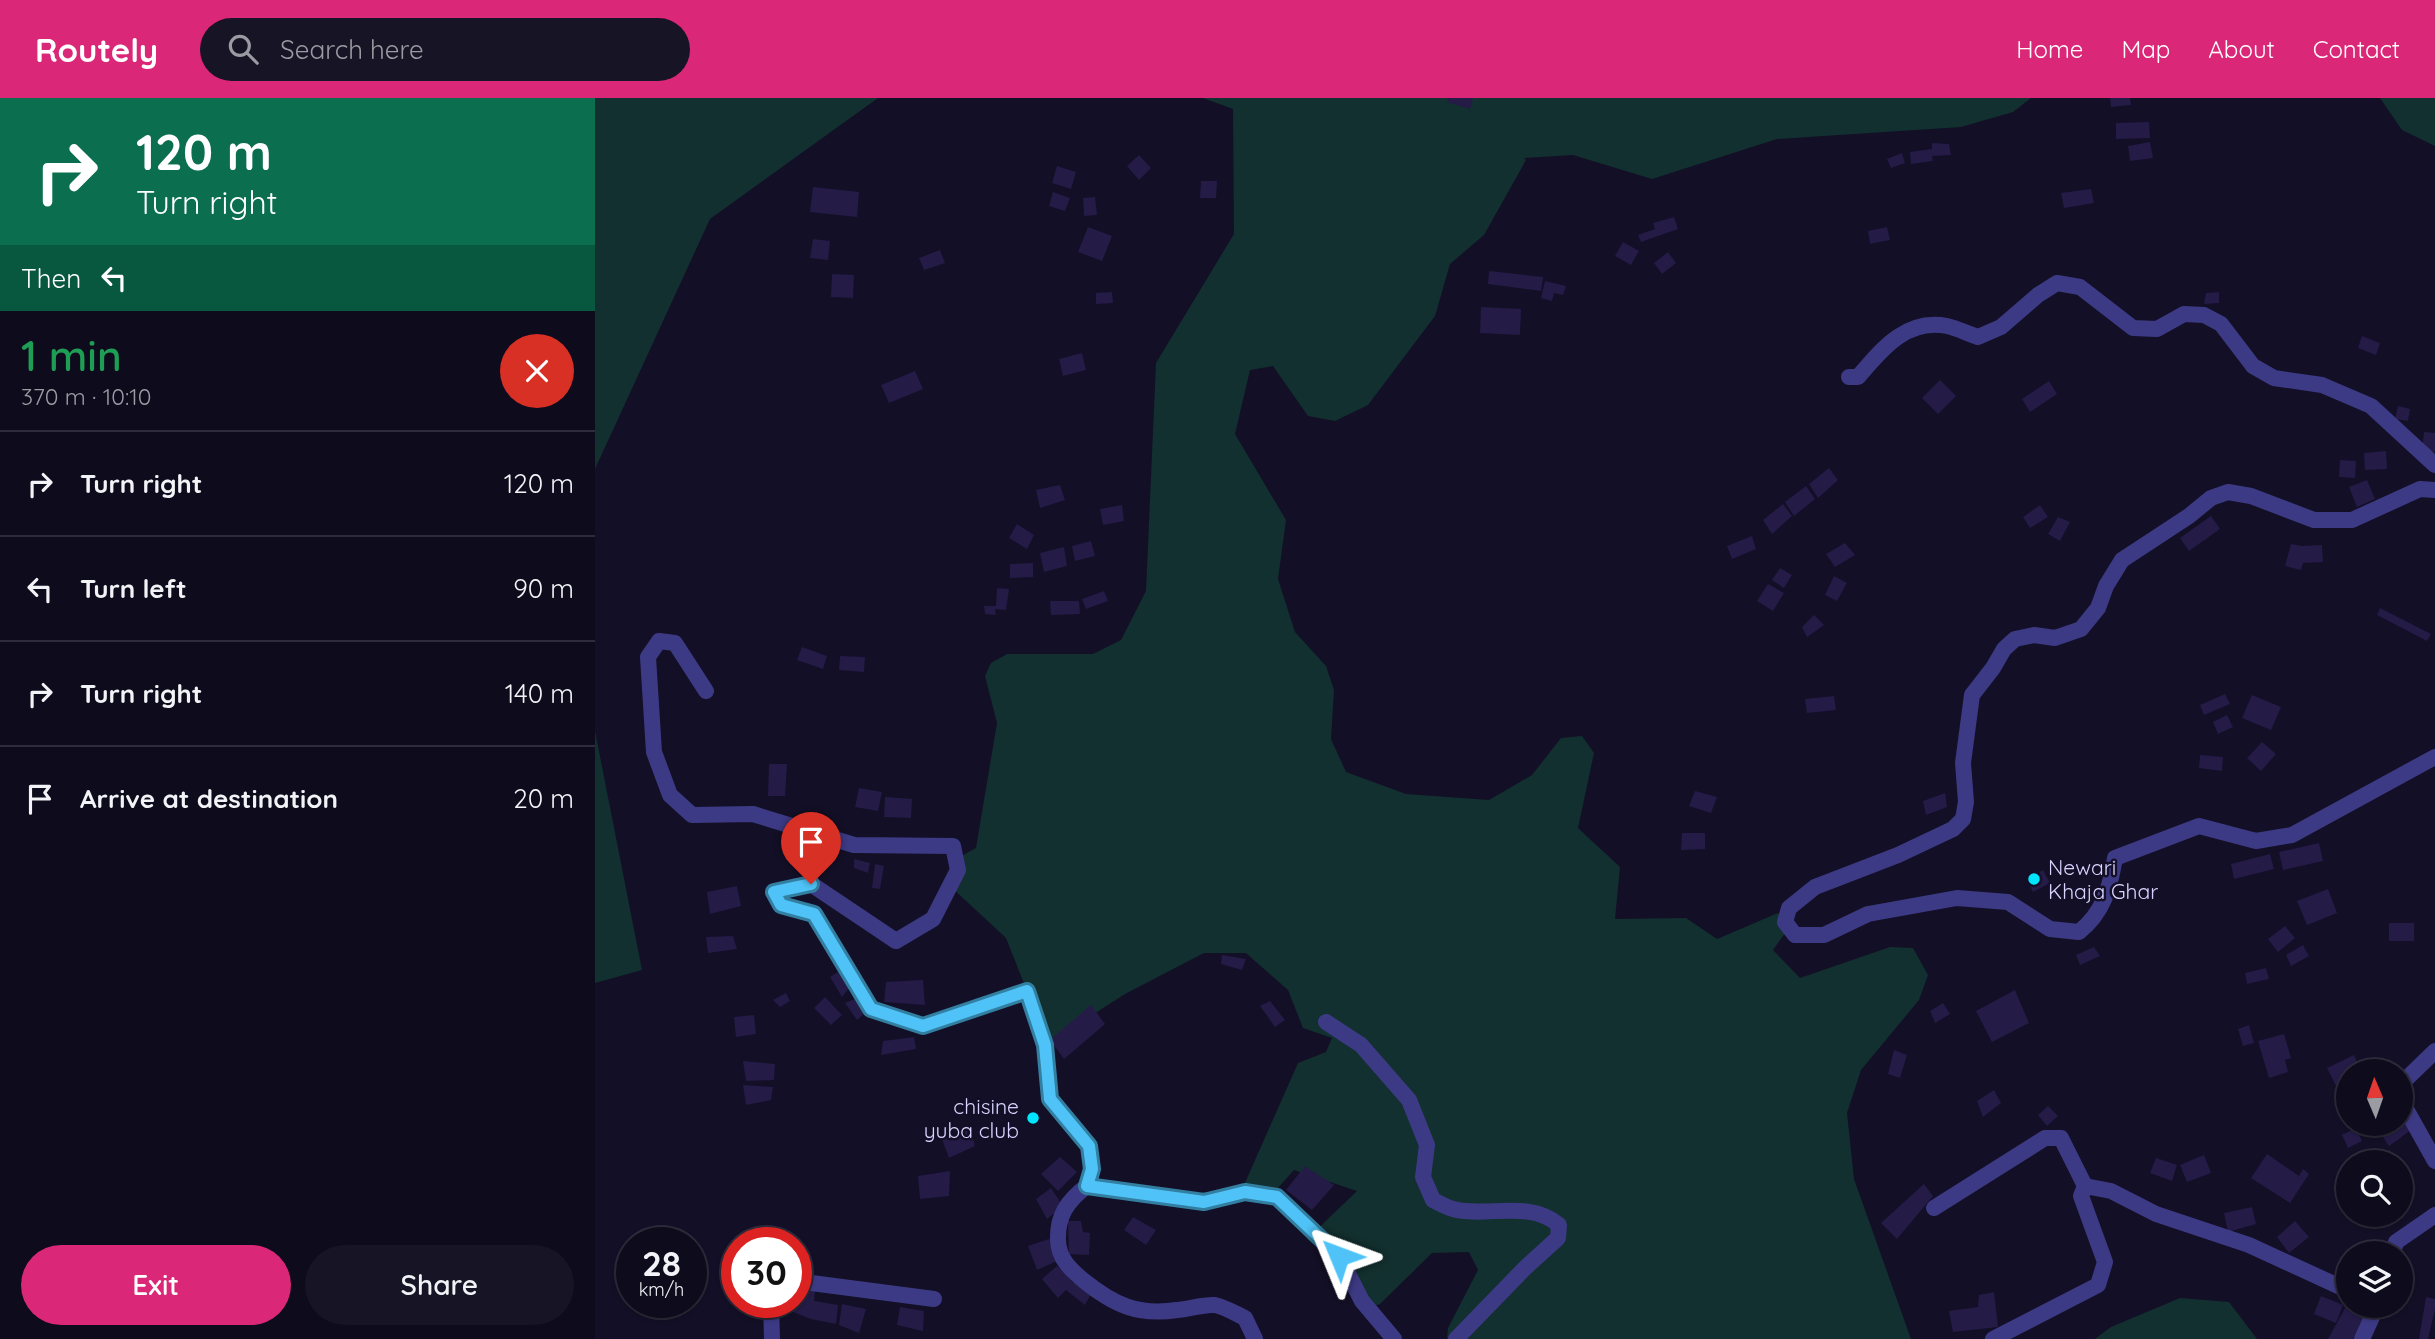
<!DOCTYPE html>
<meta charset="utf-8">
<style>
:root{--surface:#0e0b1c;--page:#171425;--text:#f1f3f6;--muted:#9b9ba3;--line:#2e2b3b;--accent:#db2777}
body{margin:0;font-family:Quicksand,sans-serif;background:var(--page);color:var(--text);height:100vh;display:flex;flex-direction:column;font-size:26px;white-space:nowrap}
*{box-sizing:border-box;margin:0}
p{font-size:23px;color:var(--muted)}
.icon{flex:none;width:38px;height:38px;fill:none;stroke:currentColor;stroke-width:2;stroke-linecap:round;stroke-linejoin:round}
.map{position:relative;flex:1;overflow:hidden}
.details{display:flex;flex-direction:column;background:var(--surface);width:595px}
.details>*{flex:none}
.guide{background:#0b6e4f;color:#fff;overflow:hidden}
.needle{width:46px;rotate:358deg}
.controls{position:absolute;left:1741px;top:961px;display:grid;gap:14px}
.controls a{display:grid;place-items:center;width:77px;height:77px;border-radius:50%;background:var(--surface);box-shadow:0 2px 5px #0004,0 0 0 2px var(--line);font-size:35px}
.speed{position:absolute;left:21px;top:1129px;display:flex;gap:14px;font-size:35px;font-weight:700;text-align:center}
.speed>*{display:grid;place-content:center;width:91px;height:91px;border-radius:50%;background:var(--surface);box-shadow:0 2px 5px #0004,0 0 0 2px var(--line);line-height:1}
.speed small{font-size:18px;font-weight:400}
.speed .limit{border:10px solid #d22;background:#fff;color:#111}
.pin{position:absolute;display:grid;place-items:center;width:60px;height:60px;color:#fff;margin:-72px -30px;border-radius:50% 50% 50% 0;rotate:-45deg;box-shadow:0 0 7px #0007}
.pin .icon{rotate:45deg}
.me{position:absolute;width:77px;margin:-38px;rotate:314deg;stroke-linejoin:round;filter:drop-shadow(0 0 5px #0008)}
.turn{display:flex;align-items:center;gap:24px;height:147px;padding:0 21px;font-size:32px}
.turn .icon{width:91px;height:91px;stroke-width:2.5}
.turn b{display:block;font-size:49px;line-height:60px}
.then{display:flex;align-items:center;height:66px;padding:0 21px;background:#0003;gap:14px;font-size:26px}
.round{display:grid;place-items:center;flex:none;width:74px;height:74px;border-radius:37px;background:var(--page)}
.head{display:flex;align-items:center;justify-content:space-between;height:119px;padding:0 21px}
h1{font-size:42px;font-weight:600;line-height:52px;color:#1e9e55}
.primary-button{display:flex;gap:14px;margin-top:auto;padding:14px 21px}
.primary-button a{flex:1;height:80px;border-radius:42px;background:var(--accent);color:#fff;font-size:28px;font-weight:600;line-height:80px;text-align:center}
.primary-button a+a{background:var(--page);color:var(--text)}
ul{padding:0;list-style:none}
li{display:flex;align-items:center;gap:21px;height:105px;padding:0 21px;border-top:2px solid var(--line)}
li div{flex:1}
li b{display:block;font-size:26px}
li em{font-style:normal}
header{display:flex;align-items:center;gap:42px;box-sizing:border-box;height:98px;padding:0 35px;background:var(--accent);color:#fff}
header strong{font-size:33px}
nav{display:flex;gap:38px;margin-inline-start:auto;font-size:24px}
.search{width:490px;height:63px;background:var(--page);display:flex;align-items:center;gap:18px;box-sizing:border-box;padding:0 24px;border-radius:38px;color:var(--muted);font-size:26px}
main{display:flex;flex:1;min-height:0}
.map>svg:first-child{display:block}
.green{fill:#12302f}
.building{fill:#241b47}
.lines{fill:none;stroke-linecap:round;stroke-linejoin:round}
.minor{stroke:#3d3a85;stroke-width:16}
.route-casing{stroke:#337fa1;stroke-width:18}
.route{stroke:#4fc3f7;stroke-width:12}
.poi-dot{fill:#00e5ff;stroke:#130f26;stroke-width:2.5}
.labels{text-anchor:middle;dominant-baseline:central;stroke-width:5;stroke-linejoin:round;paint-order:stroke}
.poi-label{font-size:21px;fill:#d9d4ff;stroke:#130f26;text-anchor:start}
</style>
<header>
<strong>Routely</strong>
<div class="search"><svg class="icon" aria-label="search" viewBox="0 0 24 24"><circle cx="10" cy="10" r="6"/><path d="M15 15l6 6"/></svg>Search here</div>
<nav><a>Home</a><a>Map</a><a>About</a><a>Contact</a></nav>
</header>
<main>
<section class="details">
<div class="guide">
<div class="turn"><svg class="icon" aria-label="right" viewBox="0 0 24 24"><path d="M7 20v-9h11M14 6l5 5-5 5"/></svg><div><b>120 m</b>Turn right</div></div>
<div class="then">Then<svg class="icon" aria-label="left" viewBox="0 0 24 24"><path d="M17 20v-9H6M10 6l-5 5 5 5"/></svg></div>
</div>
<div class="head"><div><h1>1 min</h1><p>370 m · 10:10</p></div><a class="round" style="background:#d93025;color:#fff"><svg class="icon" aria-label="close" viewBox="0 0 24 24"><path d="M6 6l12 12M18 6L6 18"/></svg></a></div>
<ul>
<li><svg class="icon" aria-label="right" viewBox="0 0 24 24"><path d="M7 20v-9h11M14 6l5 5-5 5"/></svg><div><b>Turn right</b></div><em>120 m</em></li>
<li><svg class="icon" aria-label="left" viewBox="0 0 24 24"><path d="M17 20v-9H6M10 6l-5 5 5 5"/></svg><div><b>Turn left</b></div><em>90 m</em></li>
<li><svg class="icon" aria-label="right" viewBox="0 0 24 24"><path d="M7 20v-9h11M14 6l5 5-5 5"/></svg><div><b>Turn right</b></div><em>140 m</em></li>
<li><svg class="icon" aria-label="arrive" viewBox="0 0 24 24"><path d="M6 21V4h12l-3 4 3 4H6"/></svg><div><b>Arrive at destination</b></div><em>20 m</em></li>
</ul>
<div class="primary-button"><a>Exit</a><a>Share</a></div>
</section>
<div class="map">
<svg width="1840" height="1241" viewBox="0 0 1840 1241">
<rect width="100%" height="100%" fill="#130f26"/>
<g class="green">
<path d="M0,0H283L115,121L0,371Z"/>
<path d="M608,0H1436L1418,14L1366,29L1182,41L1057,81L978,57L929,60L931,62L889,137L855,166L840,218L773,307L740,323L713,318L678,268L655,272L640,336L691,422L683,481L700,534L731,568L739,592L736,641L751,674L811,696L894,702L937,677L966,640L987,638L999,655L983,730L1025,769L1020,821L1091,820L1122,841L1183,815L1196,827L1178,852L1205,880L1295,849L1318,850L1333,877L1324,902L1266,972L1252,1015L1259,1081L1316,1241H852L853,1230L883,1172L874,1154L837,1155L785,1206L766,1213L735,1160L712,1141L762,1093L699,1072L674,1100L649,1087L703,965L731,954L737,940L708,930L693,892L651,855H609L530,896L450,947L432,893L411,840L355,788L361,761L381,750L402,625L390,578L396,565L412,556H498L526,542L551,493L561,265L639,136L638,11Z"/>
<path d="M1785,0H1840V48L1807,32Z"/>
<path d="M0,633L47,872L0,885Z"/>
<path d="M1585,1200L1634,1204L1662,1241H1500L1516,1229Z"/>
</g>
<g class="building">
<path d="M853,0H878L875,11L852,4Z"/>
<path d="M1515,0H1535L1536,7L1516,9Z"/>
<path d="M1554,24L1555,40L1521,41V25Z"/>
<path d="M1555,44L1558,60L1535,63L1533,48Z"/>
<path d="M1337,45L1354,46L1356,57L1337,58L1338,63L1316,66L1315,54L1337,51Z"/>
<path d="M1307,55L1310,65L1296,70L1292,61Z"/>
<path d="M544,57L556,70L544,82L532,68Z"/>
<path d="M462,68L481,74L476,91L457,85Z"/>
<path d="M606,83H622L621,100H605Z"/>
<path d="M218,89L264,94L262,119L215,114Z"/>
<path d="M1496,91L1499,105L1469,110L1466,95Z"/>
<path d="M458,94L475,100L470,113L454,108Z"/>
<path d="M500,99L502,117L489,118L488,100Z"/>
<path d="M1079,119L1083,131L1046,144L1043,137L1060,131L1058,125Z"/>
<path d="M493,129L517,138L507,163L483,154Z"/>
<path d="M1292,129L1295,142L1275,146L1273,133Z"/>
<path d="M218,141L235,143L233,162L215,160Z"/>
<path d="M1028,144L1044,153L1036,167L1020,158Z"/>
<path d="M345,152L350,165L329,172L324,160Z"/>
<path d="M1073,154L1081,165L1067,176L1059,165Z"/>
<path d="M894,173L948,179L946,193L893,186Z"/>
<path d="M237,176L259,177L258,200L236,199Z"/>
<path d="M950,183L971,188L968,197L959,195L957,203L946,200Z"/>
<path d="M517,194L518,205L501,206V195Z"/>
<path d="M1624,194V205L1609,206L1611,195Z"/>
<path d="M886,209L926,211L925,237L885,235Z"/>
<path d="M1767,238L1785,245L1781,257L1763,250Z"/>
<path d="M487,255L491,272L468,278L464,261Z"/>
<path d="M320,273L328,291L294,305L286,287Z"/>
<path d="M1345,282L1361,298L1343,316L1327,300Z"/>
<path d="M1454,283L1462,296L1435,314L1427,301Z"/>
<path d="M1803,308L1815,311L1813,323L1800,321Z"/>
<path d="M1829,334L1840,335V354L1827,353Z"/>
<path d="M1791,353L1792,371L1770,372L1769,355Z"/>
<path d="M1745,362L1761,363L1760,380L1744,379Z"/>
<path d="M1234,370L1243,382L1223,400L1214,386Z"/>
<path d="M1772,382L1780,401L1762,409L1754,389Z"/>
<path d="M465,387L470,402L445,410L441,392Z"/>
<path d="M1211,388L1220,401L1199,418L1190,404Z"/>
<path d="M1188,406L1197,418L1177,436L1168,422Z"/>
<path d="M527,407L529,423L508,427L505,411Z"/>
<path d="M1445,407L1453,419L1435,430L1428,419Z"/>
<path d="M1616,418L1625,431L1594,453L1585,440Z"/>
<path d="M1463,419L1475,424L1465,443L1453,436Z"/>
<path d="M422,426L439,437L432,451L414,440Z"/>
<path d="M1157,438L1161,451L1137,461L1132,448Z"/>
<path d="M496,443L500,458L480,463L477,448Z"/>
<path d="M1250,445L1260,457L1240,469L1231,456Z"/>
<path d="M1696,446L1707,448L1727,447L1728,464L1708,465L1706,472L1690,468Z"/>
<path d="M469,449L472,468L449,474L445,455Z"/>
<path d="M438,465V479L415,480V466Z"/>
<path d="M1185,470L1197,477L1189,490L1177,482Z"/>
<path d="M1239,478L1252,485L1242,503L1230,497Z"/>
<path d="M1173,486L1189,495L1178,513L1162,503Z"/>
<path d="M402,490L414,491L411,512L400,511L401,517L390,516L389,508H401Z"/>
<path d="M509,493L513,503L491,511L487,501Z"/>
<path d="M455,503H484L485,516L456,517Z"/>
<path d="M1785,510L1836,536L1832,543L1782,517Z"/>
<path d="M1219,517L1229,527L1212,539L1207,529Z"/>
<path d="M207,549L232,558L228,571L202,562Z"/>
<path d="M245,558L270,559L269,574L244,572Z"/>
<path d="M1630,596L1635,606L1609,617L1605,607Z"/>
<path d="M1657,597L1686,609L1676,632L1647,620Z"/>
<path d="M1239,598L1241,612L1212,615L1210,601Z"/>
<path d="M1632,617L1638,629L1623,636L1618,624Z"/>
<path d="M1667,644L1681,656L1666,673L1652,660Z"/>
<path d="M1605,657L1628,659L1627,673L1604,670Z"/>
<path d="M174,666H192L190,698H173Z"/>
<path d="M264,690L287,694L283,713L260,709Z"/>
<path d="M1100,693L1122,699L1116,715L1094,708Z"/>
<path d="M1350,695L1352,709L1331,717L1328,703Z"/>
<path d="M290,699L317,701L316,720L289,719Z"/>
<path d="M1087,735H1110V751L1086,752Z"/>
<path d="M1724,745L1728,763L1688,772L1684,754Z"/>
<path d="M1675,756L1679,771L1639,781L1636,766Z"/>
<path d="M259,761L275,765L273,775L259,770Z"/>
<path d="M280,766L289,768L285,791L277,790Z"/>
<path d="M1448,772L1455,785L1438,794L1432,782Z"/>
<path d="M142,788L146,808L115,816L112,794Z"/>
<path d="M1733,791L1742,815L1712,827L1702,803Z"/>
<rect x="1794" y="825" width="25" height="18"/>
<path d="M1690,828L1700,840L1683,854L1673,841Z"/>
<path d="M138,838L142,851L113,855L111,839Z"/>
<path d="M1708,847L1714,858L1696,868L1691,857Z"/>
<path d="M1499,849L1505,858L1485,867L1481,857Z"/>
<path d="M627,857L651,861L647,872L626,866Z"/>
<path d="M1671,870L1674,881L1652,886L1650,875Z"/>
<path d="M243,874L255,889L247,899L235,879Z"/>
<path d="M328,882L330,907L289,904L291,884Z"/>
<path d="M1420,892L1434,925L1397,944L1381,913Z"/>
<path d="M191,895L195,903L185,909L178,902Z"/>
<path d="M230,899L247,917L236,927L219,910Z"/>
<path d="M260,901L270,915L262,922L250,905Z"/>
<path d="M675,903L690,922L680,929L665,908Z"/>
<path d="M1348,905L1355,916L1340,925L1335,913Z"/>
<path d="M496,907L510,926L469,961L455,942Z"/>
<path d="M159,917L161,936L141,939L139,919Z"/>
<path d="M1654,927L1659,945L1648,948L1643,931Z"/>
<path d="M1689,936L1696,960L1690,962L1693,974L1674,980L1663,943Z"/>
<path d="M319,939L321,951L286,957L288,943Z"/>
<path d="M1299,952L1312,957L1305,980L1293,976Z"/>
<path d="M1759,957L1766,973H1754V985L1742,990L1732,970Z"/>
<path d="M148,963L180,966L179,982L151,983Z"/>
<path d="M148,987L178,989L176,1002L151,1007Z"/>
<path d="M1399,992L1406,1005L1388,1019L1382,1003Z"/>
<path d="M1453,1008L1463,1018L1452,1028L1443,1017Z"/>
<path d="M1808,1021L1816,1032L1794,1048L1786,1036L1801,1026H1806Z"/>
<path d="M1761,1030L1767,1043L1753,1050L1747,1037Z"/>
<path d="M376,1031L380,1048L354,1060L347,1041Z"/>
<path d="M1672,1056L1704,1078L1708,1071L1714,1076L1695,1105L1656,1080Z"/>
<path d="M1609,1057L1616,1075L1592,1084L1585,1067Z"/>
<path d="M465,1059L482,1074L463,1093L446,1076Z"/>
<path d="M1561,1060L1582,1067L1577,1083L1555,1075Z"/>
<path d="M710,1068L739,1087L717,1112L691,1092Z"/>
<path d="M355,1073L354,1098L325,1101L323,1078Z"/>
<path d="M1329,1086L1338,1098L1302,1141L1286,1125Z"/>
<path d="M456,1090L468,1108L452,1121L441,1101Z"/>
<path d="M1657,1109L1661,1126L1633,1134L1629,1115Z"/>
<path d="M538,1119L561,1132L551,1147L529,1132Z"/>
<path d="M473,1123H486L488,1134L495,1135L494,1157L474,1156Z"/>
<path d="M1700,1123L1714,1139L1694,1155L1682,1139Z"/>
<path d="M454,1141L462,1163L442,1172L433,1148Z"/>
<path d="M462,1168L478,1185L481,1181L497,1194L490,1207L471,1192L463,1200L447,1181Z"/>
<path d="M201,1189L220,1193L219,1203L243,1207L241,1226L216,1221L188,1210L189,1204H201Z"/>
<path d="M1399,1194L1403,1229L1358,1234L1354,1213L1383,1209L1384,1197Z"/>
<path d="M1726,1198L1748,1207L1741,1225L1719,1216Z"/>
<path d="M1831,1199L1840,1201V1211L1833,1241H1824Z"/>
<path d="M1754,1203V1208L1772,1215L1758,1241H1733Z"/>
<path d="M247,1206L271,1211L264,1235L244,1227Z"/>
<path d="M305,1209L329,1213L328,1233L302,1227Z"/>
</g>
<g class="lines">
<g class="minor">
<path d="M1254,279H1263C1286,252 1311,220 1352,228C1362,230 1373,236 1383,239L1406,229L1443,197L1462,185L1485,189L1538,230L1562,231L1589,216L1609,217L1626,226L1658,268L1679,280L1727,287L1776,308L1840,367"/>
<path d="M1840,392L1825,391L1757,422H1719L1656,398L1633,394L1616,400L1594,418L1527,462L1511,488L1503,510L1486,531L1460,540L1439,537L1420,541L1409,551L1398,570L1377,597L1368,665L1371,704L1368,721L1358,731L1303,757L1220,789L1194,810L1190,824L1200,837H1229L1273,816L1362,800L1413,804L1455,831L1484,834C1509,814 1515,789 1520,760L1604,728L1661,743L1697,737L1840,659"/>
<path d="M111,593L80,545L64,543L53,559L59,654L75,697L97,717L158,716L259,747L358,748L363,772L338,821L301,843L216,786L179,794L186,807L219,816L276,911L328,928L432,893L450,947L455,1001L494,1048L497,1071L492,1088L609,1104L650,1094L682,1099L744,1158L767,1203L799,1241"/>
<path d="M731,924L766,947L814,1002L832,1047L828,1079L838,1102C844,1105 851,1109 858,1111C892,1120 933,1101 964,1127L963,1140L930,1170L861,1241"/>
<path d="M1840,953L1807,985V1004L1840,1063"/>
<path d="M492,1088C472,1103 462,1118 463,1143C464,1161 475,1171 488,1182C519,1207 543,1218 582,1212C594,1211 609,1206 620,1207C630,1209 641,1216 650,1220L660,1241"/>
<path d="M1339,1110L1450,1040H1466L1490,1088"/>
<path d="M1798,1155L1801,1144L1840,1117"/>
<path d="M201,1183L339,1201"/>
<path d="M176,1204L177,1241"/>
<path d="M1398,1241L1503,1187L1510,1164L1486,1098L1490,1088L1516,1093L1561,1116L1654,1147L1754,1193"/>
<path d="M1767,1241L1782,1208"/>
</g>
</g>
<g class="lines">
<g class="route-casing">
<path id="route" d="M216,786L179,794L186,807L219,816L276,911L328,928L432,893L450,947L455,1001L494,1048L497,1071L492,1088L609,1104L650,1094L682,1099L744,1158"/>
</g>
<use href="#route" class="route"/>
</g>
<g class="poi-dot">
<circle cx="1439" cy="781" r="7"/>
<circle cx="438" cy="1020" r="7"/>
</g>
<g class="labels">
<g class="poi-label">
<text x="1453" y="769">Newari<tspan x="1453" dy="24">Khaja Ghar</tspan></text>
<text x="424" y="1008" text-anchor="end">chisine<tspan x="424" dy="24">yuba club</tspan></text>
</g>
</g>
</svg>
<div class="controls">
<a><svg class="needle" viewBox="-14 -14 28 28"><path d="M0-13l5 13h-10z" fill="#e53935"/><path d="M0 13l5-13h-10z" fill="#9b9ba3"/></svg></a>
<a><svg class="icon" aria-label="search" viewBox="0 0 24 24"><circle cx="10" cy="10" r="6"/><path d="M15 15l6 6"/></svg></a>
<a><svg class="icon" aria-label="layers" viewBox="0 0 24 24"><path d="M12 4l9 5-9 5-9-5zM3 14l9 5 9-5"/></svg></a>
</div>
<div class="speed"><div>28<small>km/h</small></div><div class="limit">30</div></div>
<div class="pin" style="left:216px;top:786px;background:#d93025"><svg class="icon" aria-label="arrive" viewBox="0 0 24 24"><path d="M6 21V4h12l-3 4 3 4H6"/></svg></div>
<svg class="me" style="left:744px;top:1158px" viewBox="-20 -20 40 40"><path d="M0-17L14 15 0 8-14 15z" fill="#4fc3f7" stroke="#fff" stroke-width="4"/></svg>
</div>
</main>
